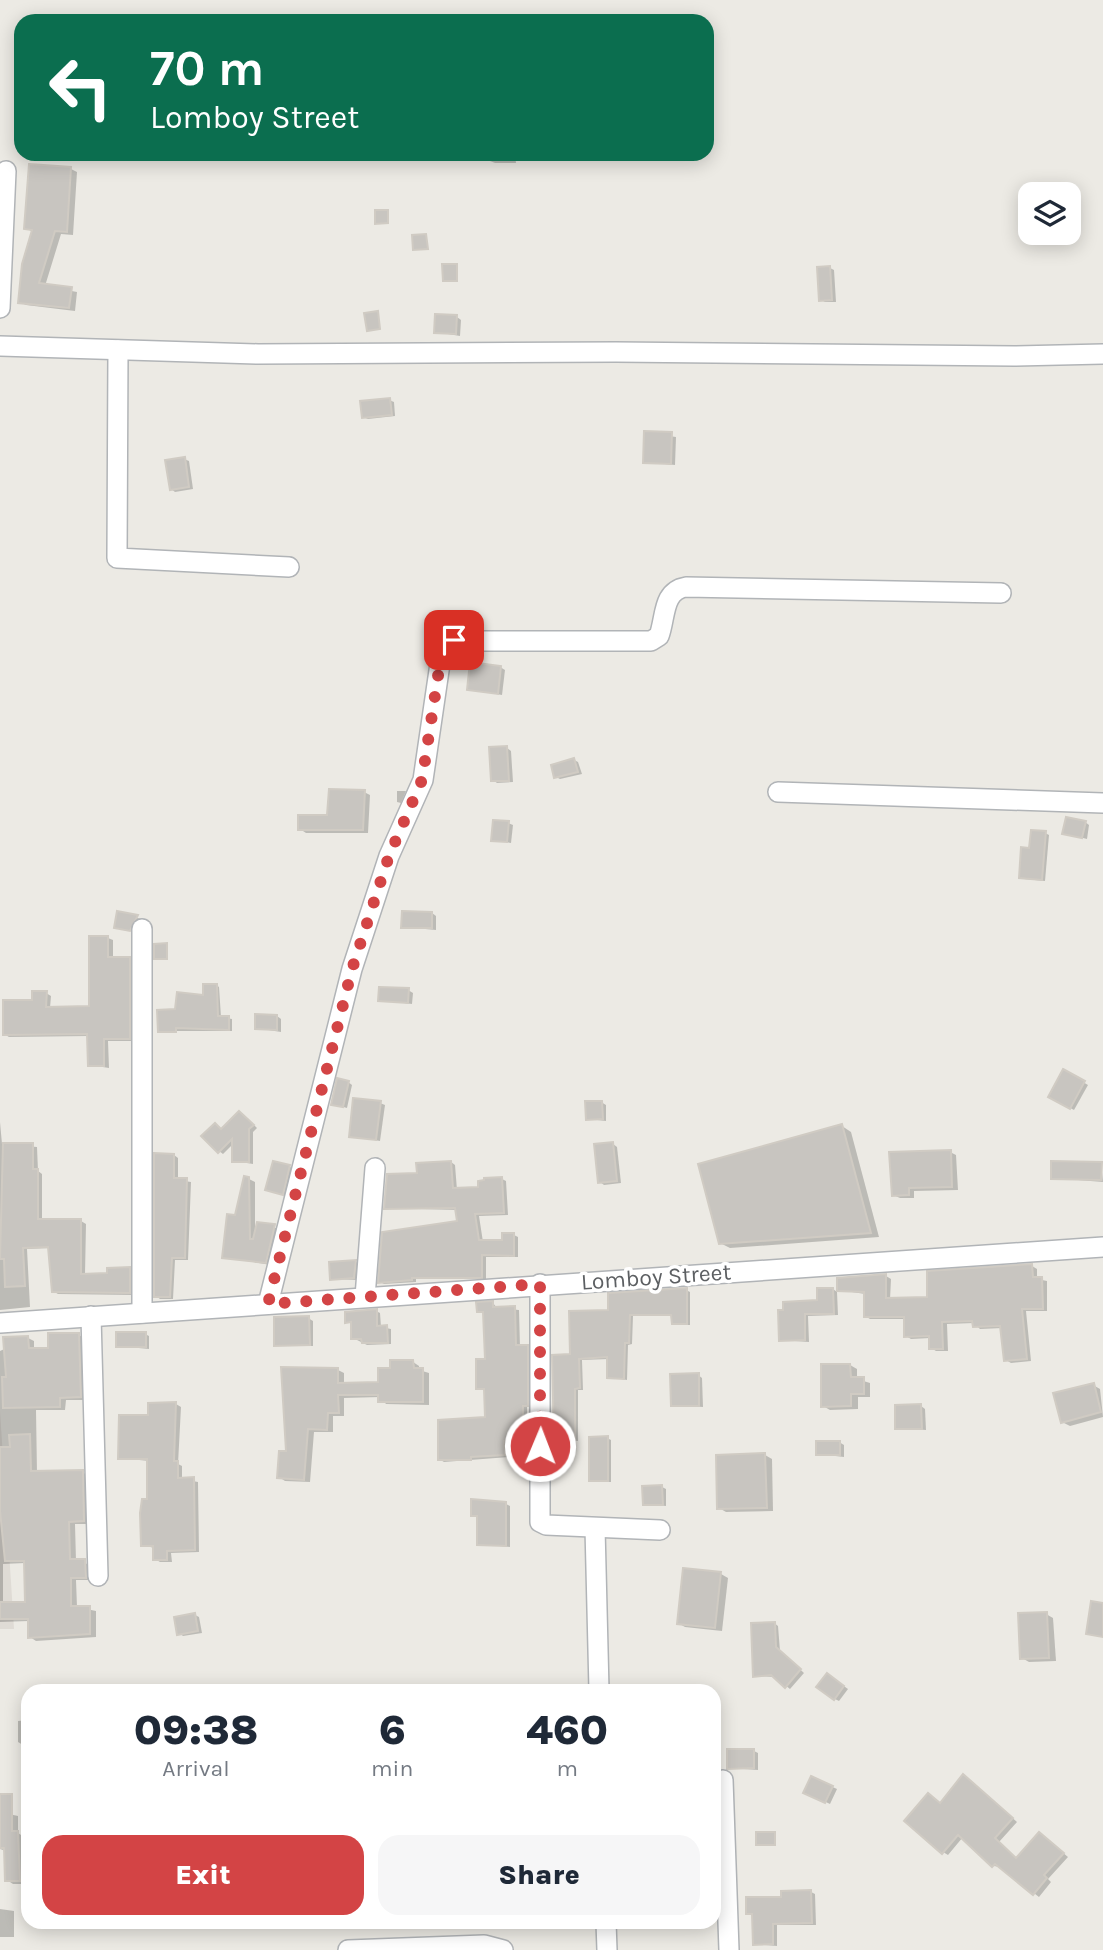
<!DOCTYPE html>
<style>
:root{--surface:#fff;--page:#f6f6f7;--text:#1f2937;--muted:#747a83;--accent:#d34445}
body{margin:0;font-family:Karla,sans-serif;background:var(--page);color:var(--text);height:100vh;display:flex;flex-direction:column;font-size:26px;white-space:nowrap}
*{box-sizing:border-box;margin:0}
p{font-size:23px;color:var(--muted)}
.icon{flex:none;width:38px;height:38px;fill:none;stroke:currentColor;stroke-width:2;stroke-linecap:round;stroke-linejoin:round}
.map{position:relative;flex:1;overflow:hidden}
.drawer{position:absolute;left:21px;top:1684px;width:700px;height:245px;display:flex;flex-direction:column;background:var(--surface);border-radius:21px;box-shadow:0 4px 18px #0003}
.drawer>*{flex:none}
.top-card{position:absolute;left:14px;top:14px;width:700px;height:147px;border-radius:21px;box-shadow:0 4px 18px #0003;background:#0b6e4f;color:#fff;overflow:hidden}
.fabs{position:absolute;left:1018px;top:182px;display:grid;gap:14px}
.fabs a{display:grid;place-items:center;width:63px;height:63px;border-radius:14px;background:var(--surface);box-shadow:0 4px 18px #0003;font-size:35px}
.pin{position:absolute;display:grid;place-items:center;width:60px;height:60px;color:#fff;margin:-30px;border-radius:14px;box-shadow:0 4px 10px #0006}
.me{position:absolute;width:77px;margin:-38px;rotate:1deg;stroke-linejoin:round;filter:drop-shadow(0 0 5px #0008)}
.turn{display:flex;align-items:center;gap:24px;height:147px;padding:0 21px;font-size:32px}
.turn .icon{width:91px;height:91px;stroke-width:2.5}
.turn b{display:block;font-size:49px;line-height:60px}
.eta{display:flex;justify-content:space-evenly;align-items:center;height:119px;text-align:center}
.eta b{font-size:42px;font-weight:800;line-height:49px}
.button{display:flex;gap:14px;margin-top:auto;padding:14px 21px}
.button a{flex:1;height:80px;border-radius:21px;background:var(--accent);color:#fff;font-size:28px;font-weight:800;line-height:80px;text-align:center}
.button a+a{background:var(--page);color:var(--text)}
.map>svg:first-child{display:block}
.education{fill:#dfdbd5}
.shadow{fill:#0003;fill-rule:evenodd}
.building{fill:#c8c5c0;stroke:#d0cbc3;stroke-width:2}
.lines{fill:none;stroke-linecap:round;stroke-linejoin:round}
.street-casing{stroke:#b1b4b7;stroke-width:22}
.street{stroke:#fff;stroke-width:19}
.route{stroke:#d34445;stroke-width:12;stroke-dasharray:0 21.6}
.labels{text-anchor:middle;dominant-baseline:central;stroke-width:7;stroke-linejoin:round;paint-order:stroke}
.street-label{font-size:23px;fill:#5c5f62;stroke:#fff}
</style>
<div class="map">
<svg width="1103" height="1950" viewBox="0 0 1103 1950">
<rect width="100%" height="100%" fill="#eceae4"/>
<path class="education" d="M0,1411L14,1629H0Z"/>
<g class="shadow">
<path d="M490,154H515L516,163H495L490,161Z"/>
<path d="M31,166L71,169L77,172L73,235L61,234L45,286L77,292L75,311L26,305L20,302L33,232L26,228Z"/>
<path d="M830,268L834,270L836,302H825L821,300Z"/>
<path d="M457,317L461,320L460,336L436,332Z"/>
<path d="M389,400L394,402L395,416L368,419L363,417Z"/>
<path d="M646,433L676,437L675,465L645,462Z"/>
<path d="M184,459L189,461L193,489L175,492L171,489Z"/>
<path d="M500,667L505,670L502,695L468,689Z"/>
<path d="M507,748L511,751L513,782L497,783L493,780Z"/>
<path d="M574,760L578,762L582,774L560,779L556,777Z"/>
<path d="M397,791H406L401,803L397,802Z"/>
<path d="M364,792L370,795L368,833H306L300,829L329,817Z"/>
<path d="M1085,822L1089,825L1087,839L1064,833Z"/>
<path d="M508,823L513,825L511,843L493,840Z"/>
<path d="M1045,833L1049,835L1045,881L1024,879L1021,877L1031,850Z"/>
<path d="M119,913L141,919L134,932L116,927Z"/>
<path d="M432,913L436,916V930L403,927Z"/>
<path d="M108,938L113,940V959L134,962V1041H108L109,1068L90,1065L89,1036L9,1037L4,1034L46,993L51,996L50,1008H91Z"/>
<path d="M216,985L219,987L221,1017L232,1019V1031H159Z"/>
<path d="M408,990L413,993L412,1004L380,1000Z"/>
<path d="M277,1016L281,1019V1032L256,1028Z"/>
<path d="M1064,1071L1088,1085L1074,1110L1050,1097Z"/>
<path d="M348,1082L352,1085L347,1108L333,1104Z"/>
<path d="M601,1102L606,1105V1121L588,1119Z"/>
<path d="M380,1103L385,1105L380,1141L351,1136Z"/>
<path d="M244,1115L257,1128L253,1132V1164L234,1161V1143L223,1154L219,1151L222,1130Z"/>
<path d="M0,1122L2,1144L37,1147L38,1171L42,1174V1221H81L86,1224L85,1275H109L129,1269L134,1271V1295L58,1294L53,1291L50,1248L27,1249L30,1307L0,1310Z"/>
<path d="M842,1126L851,1132L879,1237L730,1248L720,1243Z"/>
<path d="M613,1144L617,1147L621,1183L604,1185L600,1182Z"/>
<path d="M950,1152L956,1155L958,1190L914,1191V1198H900L893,1195Z"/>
<path d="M174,1155L178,1158V1180L191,1182L188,1260H175L173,1299H160L156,1296Z"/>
<path d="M451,1162L455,1165L457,1190L480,1189L502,1179L506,1181L508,1215L479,1216L483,1242H504V1235H514L518,1237V1257H486V1279H416V1282L384,1284L380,1282L458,1222L457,1210L386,1208L419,1175Z"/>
<path d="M1101,1163L1103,1182L1053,1178Z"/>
<path d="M290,1167L294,1169L287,1196L267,1189Z"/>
<path d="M249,1179L255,1182V1233L258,1224L280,1229L271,1265L223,1257Z"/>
<path d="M355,1261L359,1264L358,1280L332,1279Z"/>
<path d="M1032,1266L1037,1269V1279L1047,1281V1311H1026L1031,1361L1011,1363L1006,1360L1002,1328L980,1329L974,1323L947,1324L948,1351H936L931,1348L930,1338L911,1339L906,1336L905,1319H870L865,1316V1294L839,1290L886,1276L891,1279L890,1300L929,1298Z"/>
<path d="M833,1289L837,1292L838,1315L808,1316L809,1342L781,1340L780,1312L819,1302Z"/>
<path d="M686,1290L690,1292V1325H677L673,1323V1316H633L632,1344L628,1345L627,1380L609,1377V1359L582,1360L583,1390H578V1441L556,1439L572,1356L610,1312Z"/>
<path d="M493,1303L497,1308L519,1310L520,1347L532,1349V1407H527V1443H508L509,1457L444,1462L439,1459L487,1419L485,1390L478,1388L487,1360L483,1313L479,1311Z"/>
<path d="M376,1311L380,1313L381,1327L391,1329V1344L367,1345L353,1338V1324L347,1322Z"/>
<path d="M308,1318L313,1321V1346L276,1345Z"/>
<path d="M145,1334L149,1336V1349L118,1346Z"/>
<path d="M79,1335L85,1339L87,1400H66L65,1410H36L37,1473L82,1472L89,1476L90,1524H75L76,1561L91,1565L92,1580H76L77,1607L96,1611V1637L36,1641L30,1637L29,1621L0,1622V1351L28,1338L34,1341V1350L50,1349ZM25,1563L27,1603L3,1604V1564Z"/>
<path d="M413,1362L419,1366V1370L429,1373V1405L386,1404L380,1397L344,1398V1416H333V1432H314L310,1482L285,1481L279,1477L288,1453L338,1370L344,1373V1385L380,1384L392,1370Z"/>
<path d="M850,1365L857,1369V1379L870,1383V1397H858V1409L830,1410L823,1406Z"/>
<path d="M698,1375L702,1378L703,1407L673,1405Z"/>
<path d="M1093,1385L1100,1389L1103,1417L1070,1426L1062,1422Z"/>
<path d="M176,1404L181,1407L178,1464L182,1466V1479L198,1482L199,1552L171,1553L172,1562H160L155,1559L154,1548L143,1545L149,1501V1461L120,1458L150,1417Z"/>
<path d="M921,1406L925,1409L926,1430L897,1428Z"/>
<path d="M607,1438L611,1440V1482H594L591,1480Z"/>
<path d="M839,1442L844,1445V1457L818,1454Z"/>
<path d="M765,1455L772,1459L773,1511L726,1512L719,1508Z"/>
<path d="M662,1487L666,1489V1506L645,1504Z"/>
<path d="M506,1504L510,1506V1547L479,1544V1518L472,1515Z"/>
<path d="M721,1574L728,1578L722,1631L685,1627L678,1623Z"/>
<path d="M1046,1614L1053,1618L1056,1661L1029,1662L1022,1658Z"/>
<path d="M195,1615L199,1617L202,1633L183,1636L179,1633Z"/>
<path d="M774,1623L778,1626L780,1651L804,1673L790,1689L775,1677L755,1676Z"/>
<path d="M831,1677L848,1689L839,1701L835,1699Z"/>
<path d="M28,1720V1745H23L18,1742V1721Z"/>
<path d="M754,1751L758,1753V1770L729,1768Z"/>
<path d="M812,1778L837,1789L830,1804L809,1794Z"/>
<path d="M969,1779L1017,1822L999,1842L1017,1859L1044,1837L1068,1857L1048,1879L1051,1882L1039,1897L1000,1867L994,1866L963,1837L948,1855L943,1852L941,1804Z"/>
<path d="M0,1812L18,1816V1833L24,1837L26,1884H13L7,1880L6,1851L0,1849Z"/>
<path d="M811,1892L815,1894L816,1925H777V1946L755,1944L754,1915L748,1913L783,1898Z"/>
<path d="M0,1909L14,1911V1937H0Z"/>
<path d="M455,1922H485V1929H459Z"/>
</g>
<g class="building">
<path d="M29,164L71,167L67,232L55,231L39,283L72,287L69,308L18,303L22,264L32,230L24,229Z"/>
<path d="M375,210H388V223L375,224Z"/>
<path d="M426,234L428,249L413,250L412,235Z"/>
<path d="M442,264H457V281H443Z"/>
<path d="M830,266L832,300L819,301L817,267Z"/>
<path d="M378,311L380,329L367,331L364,313Z"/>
<path d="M435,314L457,315L456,334L434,333Z"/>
<path d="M390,398L392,415L362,418L360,401Z"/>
<path d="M644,431L672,432L671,464L643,463Z"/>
<path d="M185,457L189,487L170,490L165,460Z"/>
<path d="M470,662L501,666L498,694L467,690Z"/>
<path d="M507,746L509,781H491L489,747Z"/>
<path d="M574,758L578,772L554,778L551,765Z"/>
<path d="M329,789L365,790L363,830H298V815H327Z"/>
<path d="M1066,817L1086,821L1082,838L1062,834Z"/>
<path d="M493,820L509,821L507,842L491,841Z"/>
<path d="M1031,830L1046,831L1042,880L1019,878L1021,847L1029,848Z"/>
<path d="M117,911L138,915L130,931L114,928Z"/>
<path d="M402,911L432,912V928H401Z"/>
<path d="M89,936H108V957H130V1039H104V1066H88L87,1034L3,1035V1000H32V991H47L46,1007L89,1006Z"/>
<path d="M167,943V959H154V944Z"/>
<path d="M203,984H217L218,1016H229V1030L176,1028V1032H158L157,1010L175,1009L177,992L203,995Z"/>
<path d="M379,987L409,988L408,1003L378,1001Z"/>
<path d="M255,1014L277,1015V1030L255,1029Z"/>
<path d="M1063,1069L1085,1081L1070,1109L1048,1097Z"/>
<path d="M337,1078L349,1081L343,1107L331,1105Z"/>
<path d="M353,1098L381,1101L376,1140L349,1137Z"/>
<path d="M585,1101H602L603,1119L586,1120Z"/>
<path d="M239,1111L254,1125L249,1129V1162H232V1139L218,1153L201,1136L215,1123L221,1129Z"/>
<path d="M842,1124L871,1233L719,1244L698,1164Z"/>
<path d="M613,1142L617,1181L598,1183L594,1144Z"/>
<path d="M3,1143H33V1169H38V1219H81V1274L107,1273V1268L130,1267V1293L52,1292L48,1247L23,1248L25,1286L5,1287L4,1259H0Z"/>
<path d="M951,1150L952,1187L909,1188V1195L892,1196L889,1152Z"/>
<path d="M154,1153L174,1154V1178H187L185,1258H172L170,1297H154Z"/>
<path d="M273,1161L290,1165L283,1195L265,1190Z"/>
<path d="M451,1161L453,1188L478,1187V1181L484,1180V1178L502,1177L504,1213L475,1214L479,1240H502V1233H514V1256L482,1255V1278H412V1280L378,1283L382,1232L457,1221L455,1208L384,1209L387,1174L417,1173L416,1163Z"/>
<path d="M1051,1161L1102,1162L1101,1180L1051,1179Z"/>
<path d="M244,1176L249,1177L250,1239H253L257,1222L275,1224L266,1263L222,1258L227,1214L235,1215Z"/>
<path d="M356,1260L354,1278L330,1280L329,1262Z"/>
<path d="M1032,1264L1033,1277H1042L1043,1309H1022L1027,1359L1004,1361L1000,1326L973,1327L972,1321L942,1322L943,1349H929V1336L904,1337V1317H864V1292L837,1291V1278L886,1274V1298L927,1297V1271Z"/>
<path d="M687,1288V1324H672L671,1315H630L629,1343H625L624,1379L607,1378V1357L579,1359L580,1388L575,1389V1440H554L552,1355L570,1354L569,1311L608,1310V1293Z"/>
<path d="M817,1288H833L834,1314H805V1340L779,1341L778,1310H783V1302L817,1300Z"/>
<path d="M493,1301V1307L515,1306L516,1345H528V1406H523V1441H504L505,1455L471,1457V1460H438V1420L485,1417L484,1389H476V1359H485L483,1312H477L476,1302Z"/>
<path d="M377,1309V1326L387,1325L388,1343H362L361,1339H351V1322L345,1323V1312Z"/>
<path d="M309,1316L310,1345L274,1346V1317Z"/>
<rect x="116" y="1332" width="30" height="15"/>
<path d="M48,1333H79L81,1397L60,1398V1407L3,1408L2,1377H6L3,1337L28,1336L29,1348H48Z"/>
<path d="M390,1360H413L414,1368H423V1402H378V1395H338L339,1413H328L327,1430L308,1429L304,1480L277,1478L279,1451H286L281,1367L338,1368V1383L378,1382V1368H390Z"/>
<path d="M821,1364H850L851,1377H864V1394H851V1406L821,1407Z"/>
<path d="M699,1373V1406H671L670,1374Z"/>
<path d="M1094,1383L1101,1412L1061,1423L1053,1393Z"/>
<path d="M176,1402L174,1461H178V1478L194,1477L195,1550L167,1551V1560H153V1546H141L140,1513L142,1499H147V1459H118L119,1415H148V1403Z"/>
<path d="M921,1404L922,1429H895V1405Z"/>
<path d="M30,1434L31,1471L83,1470L84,1521L69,1522L70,1559H85L86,1578H71V1606H90V1634L28,1638V1619H0V1602H25L24,1561H5L0,1511V1447H10L9,1435Z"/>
<path d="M608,1436V1481H589V1437Z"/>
<rect x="816" y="1441" width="24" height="14"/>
<path d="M765,1453L767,1508L717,1509L716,1455Z"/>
<path d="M662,1485L663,1505H643L642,1486Z"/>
<path d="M471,1499L506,1502V1546L477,1545V1516H471Z"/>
<path d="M683,1568L721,1572L715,1628L677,1624Z"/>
<path d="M1091,1601L1103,1603V1637L1086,1634Z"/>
<path d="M1047,1612L1049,1658L1020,1659L1018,1613Z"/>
<path d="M195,1613L198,1631L177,1635L174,1617Z"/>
<path d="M775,1622L776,1647L801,1669L785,1688L771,1675L753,1677L751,1623Z"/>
<path d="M827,1673L844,1686L834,1700L816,1687Z"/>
<path d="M727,1749H754V1768L727,1769Z"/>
<path d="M963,1774L1013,1818L995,1838L1016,1858L1039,1832L1064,1853L1044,1875L1047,1878L1033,1895L995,1864L992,1867L958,1835L942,1854L904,1821L928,1793L940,1803Z"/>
<path d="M811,1776L833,1786L825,1803L803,1793Z"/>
<path d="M0,1794H12V1831H18L20,1881H5L4,1848H0Z"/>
<rect x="756" y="1832" width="19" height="13"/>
<path d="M811,1890L812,1923L773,1924V1944L753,1945L752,1914H746V1897H781V1891Z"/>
</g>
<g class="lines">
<g class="street-casing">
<g id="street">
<path d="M0,308L6,171"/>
<path d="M0,346L258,354L616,352L1014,356L1103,354"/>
<path d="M118,350L117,558L289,567"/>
<path d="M778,792L1103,803"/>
<path d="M142,929V1313"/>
<path d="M540,1284V1522L546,1525L660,1530"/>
<path d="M365,1297L375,1168"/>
<path d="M268,1304L352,969L389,856L423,780L442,650L447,641H651L659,636C666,617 662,591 686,587L1001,593"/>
<path d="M91,1316L98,1576"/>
<path d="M0,1323L1103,1247"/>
<path d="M595,1528L599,1690"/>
<path d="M723,1780L729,1950"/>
<path d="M606,1922L607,1950"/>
<path d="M348,1950L484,1945L503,1950"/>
</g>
</g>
<use href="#street" class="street"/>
</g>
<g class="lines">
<path class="route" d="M454,640L447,641L442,650L422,780L389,856L352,969L268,1304L540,1284V1446"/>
</g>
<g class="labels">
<g class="street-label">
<text transform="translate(656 1277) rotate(-4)">Lomboy Street</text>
</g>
</g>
</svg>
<div class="fabs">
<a><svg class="icon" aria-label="layers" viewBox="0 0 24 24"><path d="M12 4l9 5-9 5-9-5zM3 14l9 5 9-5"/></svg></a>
</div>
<div class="pin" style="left:454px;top:640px;background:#d93025"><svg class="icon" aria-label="arrive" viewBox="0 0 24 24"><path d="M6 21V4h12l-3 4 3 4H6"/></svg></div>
<svg class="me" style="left:540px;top:1446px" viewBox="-20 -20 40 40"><circle r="17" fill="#d34445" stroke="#fff" stroke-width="3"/><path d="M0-11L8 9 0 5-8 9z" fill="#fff"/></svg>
<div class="top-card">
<div class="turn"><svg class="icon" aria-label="left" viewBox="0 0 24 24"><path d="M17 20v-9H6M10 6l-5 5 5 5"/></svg><div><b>70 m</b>Lomboy Street</div></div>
</div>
<section class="drawer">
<div class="eta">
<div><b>09:38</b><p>Arrival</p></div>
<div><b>6</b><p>min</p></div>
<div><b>460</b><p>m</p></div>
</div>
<div class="button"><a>Exit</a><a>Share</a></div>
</section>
</div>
